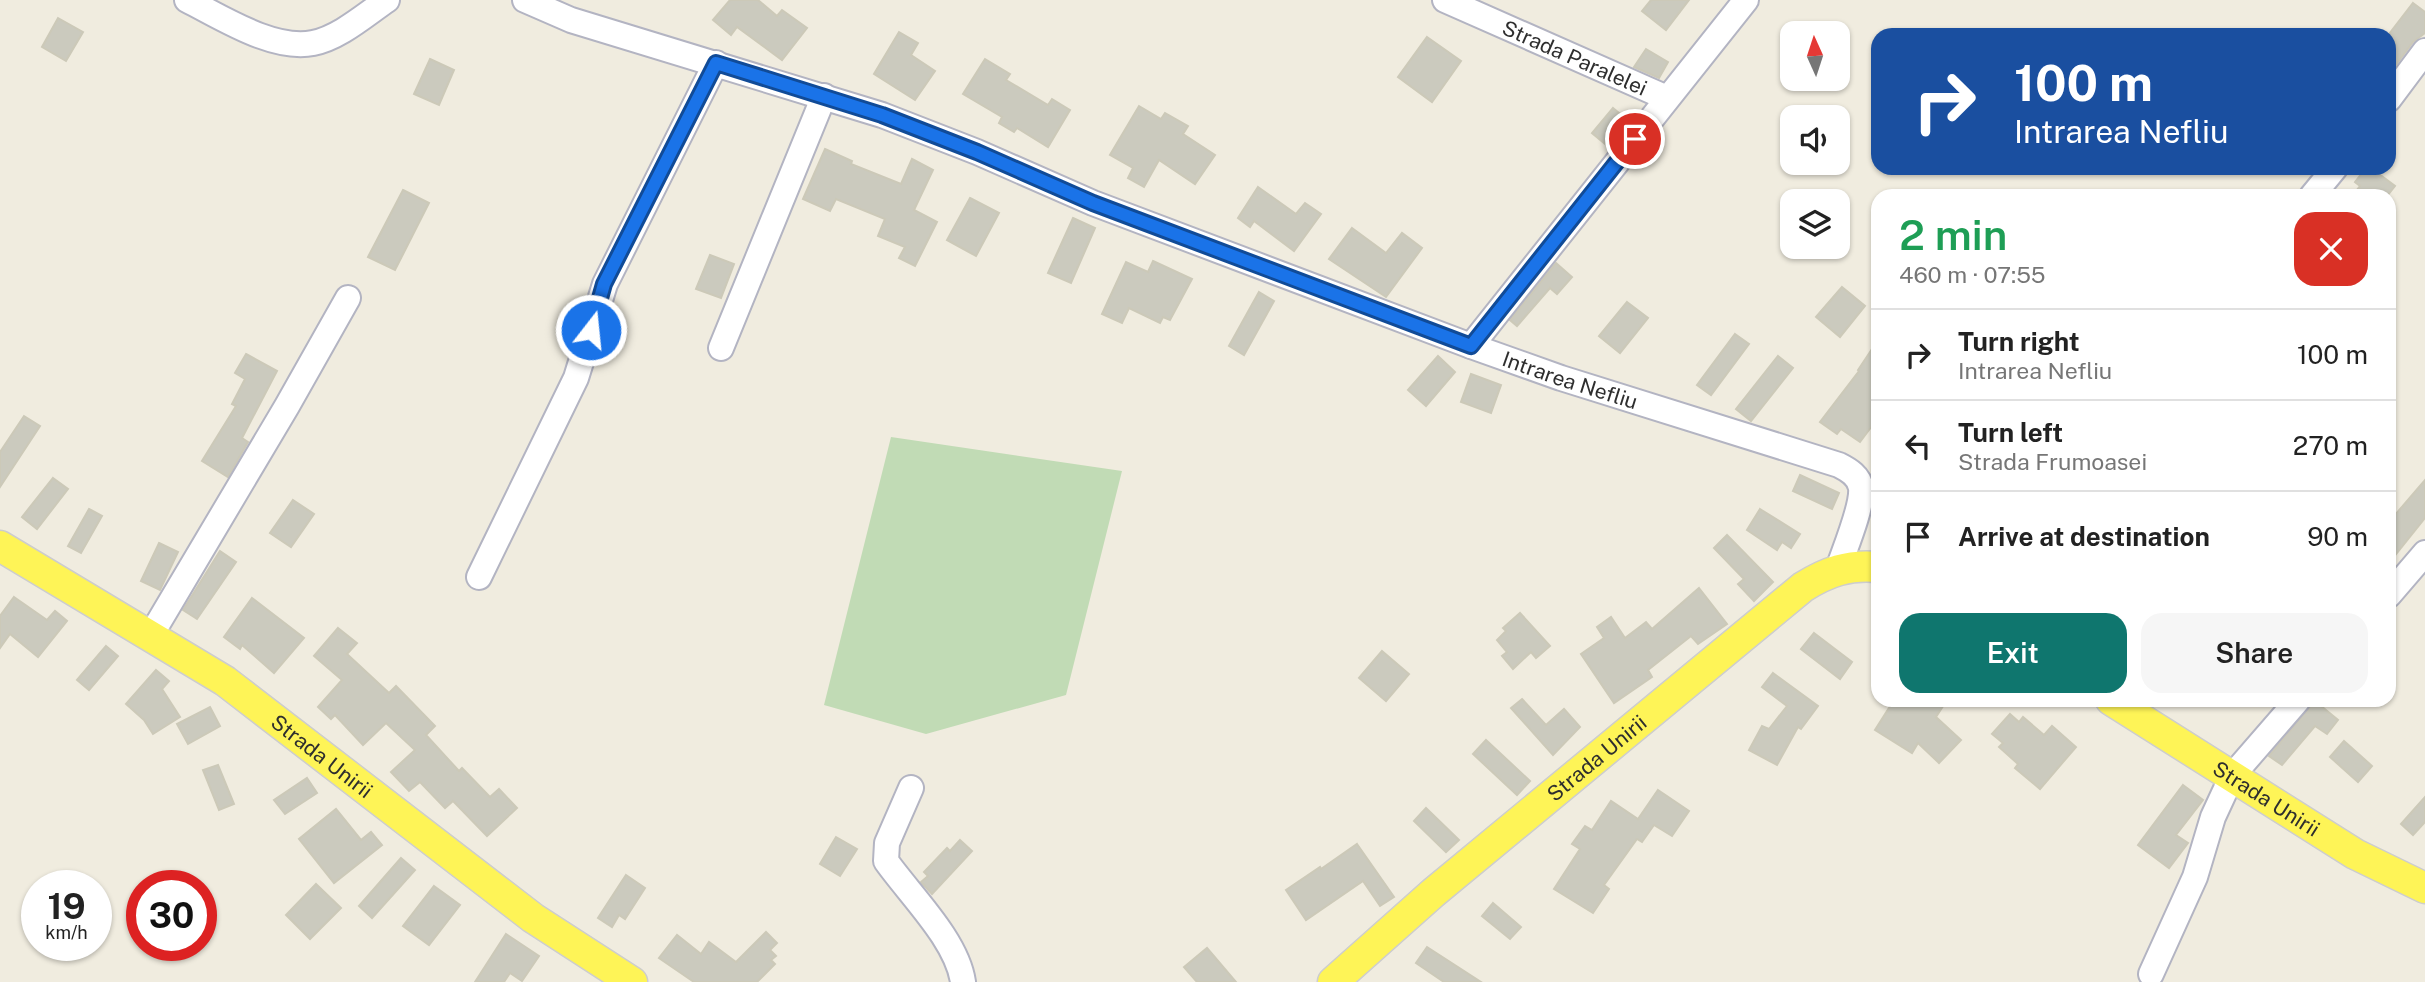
<!DOCTYPE html>
<meta charset="utf-8">
<style>
:root{--surface:#fff;--page:#f6f6f6;--text:#222;--muted:#767676;--line:#e0e0e0;--accent:#0f766e}
body{margin:0;font-family:"Public Sans",sans-serif;background:var(--page);color:var(--text);height:100vh;display:flex;flex-direction:column;font-size:26px;white-space:nowrap}
*{box-sizing:border-box;margin:0}
p{font-size:23px;color:var(--muted)}
.icon{flex:none;width:38px;height:38px;fill:none;stroke:currentColor;stroke-width:2;stroke-linecap:round;stroke-linejoin:round}
.map{position:relative;flex:1;overflow:hidden}
.drawer{position:absolute;left:1871px;top:189px;width:525px;height:518px;display:flex;flex-direction:column;background:var(--surface);border-radius:21px;box-shadow:0 2px 5px #0004}
.drawer>*{flex:none}
.guide{position:absolute;left:1871px;top:28px;width:525px;height:147px;border-radius:21px;box-shadow:0 2px 5px #0004;background:#1a4fa0;color:#fff;overflow:hidden}
.needle{width:46px;rotate:357deg}
.controls{position:absolute;left:1780px;top:21px;display:grid;gap:14px}
.controls a{display:grid;place-items:center;width:70px;height:70px;border-radius:14px;background:var(--surface);box-shadow:0 2px 5px #0004;font-size:35px}
.speed{position:absolute;left:21px;top:870px;display:flex;gap:14px;font-size:35px;font-weight:700;text-align:center}
.speed>*{display:grid;place-content:center;width:91px;height:91px;border-radius:50%;background:var(--surface);box-shadow:0 2px 5px #0004;line-height:1}
.speed small{font-size:18px;font-weight:400}
.speed .limit{border:10px solid #d22;background:#fff;color:#111}
.pin{position:absolute;display:grid;place-items:center;width:60px;height:60px;color:#fff;margin:-30px;border:4px solid #fff;border-radius:50%;box-shadow:0 2px 7px #0007}
.me{position:absolute;width:77px;margin:-38px;rotate:16deg;stroke-linejoin:round;filter:drop-shadow(0 0 5px #0008)}
.turn{display:flex;align-items:center;gap:24px;height:147px;padding:0 28px;font-size:32px}
.turn .icon{width:91px;height:91px;stroke-width:2.5}
.turn b{display:block;font-size:49px;line-height:60px}
.round{display:grid;place-items:center;flex:none;width:74px;height:74px;border-radius:21px;background:var(--page)}
.head{display:flex;align-items:center;justify-content:space-between;height:119px;padding:0 28px}
h1{font-size:42px;font-weight:600;line-height:52px;color:#1e9e55}
.button{display:flex;gap:14px;margin-top:auto;padding:14px 28px}
.button a{flex:1;height:80px;border-radius:21px;background:var(--accent);color:#fff;font-size:28px;font-weight:600;line-height:80px;text-align:center}
.button a+a{background:var(--page);color:var(--text)}
ul{padding:0;list-style:none}
li{display:flex;align-items:center;gap:21px;height:91px;padding:0 28px;border-top:2px solid var(--line)}
li div{flex:1}
li b{display:block;font-size:26px}
li em{font-style:normal}
.map>svg:first-child{display:block}
.cemetery{fill:#c1dbb5}
.building{fill:#cbcabe;stroke:#ccc9b8;stroke-width:2}
.lines{fill:none;stroke-linecap:round;stroke-linejoin:round}
.minor-casing{stroke:#b3b4c2;stroke-width:28}
.major-casing{stroke:#cdcdcd;stroke-width:33}
.minor{stroke:#fff;stroke-width:24}
.major{stroke:#fef457;stroke-width:30}
.route-casing{stroke:#114b97;stroke-width:18}
.route{stroke:#1a73e8;stroke-width:12}
.labels{text-anchor:middle;dominant-baseline:central;stroke-width:7;stroke-linejoin:round;paint-order:stroke}
.street-label{font-size:21px;fill:#2e2e2e;stroke:#fff}
</style>
<div class="map">
<svg width="2425" height="982" viewBox="0 0 2425 982">
<rect width="100%" height="100%" fill="#f0ecdf"/>
<path class="cemetery" d="M891,437L1122,471L1066,695L926,734L824,705Z"/>
<g class="building">
<path d="M730,0H758L777,16L782,10L807,28L782,60L737,27L731,35L713,20Z"/>
<path d="M1651,0H1689L1666,30L1642,11Z"/>
<path d="M2413,3L2425,12V33L2413,42L2389,74V34Z"/>
<path d="M58,18L83,32L66,61L42,47Z"/>
<path d="M899,32L918,43L911,55L935,71L915,100L874,74Z"/>
<path d="M1427,37L1461,61L1432,102L1398,77Z"/>
<path d="M1646,49L1668,62L1659,78L1634,67Z"/>
<path d="M430,59L454,70L439,105L414,94Z"/>
<path d="M985,59L1010,74L1006,80L1048,105L1052,99L1070,110L1048,147L1017,128L1014,132L999,123L1002,117L963,94Z"/>
<path d="M1139,106L1161,119L1165,113L1188,126L1183,134L1215,155L1195,184L1159,160L1144,187L1128,178L1133,168L1110,155Z"/>
<path d="M1613,108L1630,122L1610,148L1592,133Z"/>
<path d="M825,149L852,161L851,164L901,184L912,159L933,170L914,210L937,222L915,266L899,258L905,247L878,236L885,219L836,199L830,211L803,199Z"/>
<path d="M2366,168H2371L2395,186L2387,196H2352L2360,186L2355,182Z"/>
<path d="M1258,187L1296,214L1305,203L1321,214L1294,251L1254,221L1250,227L1238,218Z"/>
<path d="M403,190L429,203L395,270L368,257Z"/>
<path d="M970,198L999,213L976,256L947,240Z"/>
<path d="M1073,218L1095,228L1071,283L1048,273Z"/>
<path d="M1352,228L1386,253L1402,233L1422,248L1386,297L1329,259Z"/>
<path d="M710,255L734,264L721,298L696,289Z"/>
<path d="M1153,261L1192,279L1170,320L1163,317L1160,323L1129,308L1122,323L1102,314L1126,262L1148,272Z"/>
<path d="M1556,263L1572,277L1557,294L1550,288L1517,326L1510,320Z"/>
<path d="M1842,287L1865,306L1840,337L1816,317Z"/>
<path d="M1259,292L1274,301L1244,355L1229,346Z"/>
<path d="M1627,302L1648,318L1620,353L1599,336Z"/>
<path d="M1735,334L1749,344L1711,395L1697,385Z"/>
<path d="M1878,340V418L1860,442L1841,429L1837,434L1820,422L1859,371L1858,370Z"/>
<path d="M246,354L277,371L242,438L248,442L228,477L202,461L236,406L232,404L245,379L235,373Z"/>
<path d="M1438,356L1455,372L1426,406L1408,390Z"/>
<path d="M1778,356L1793,368L1751,421L1736,409Z"/>
<path d="M1471,374L1501,385L1491,413L1461,402Z"/>
<path d="M24,416L40,426L0,487V452Z"/>
<path d="M1800,475L1839,493L1832,509L1793,491Z"/>
<path d="M53,478L68,489L37,529L22,517Z"/>
<path d="M2425,480V518L2389,563V522Z"/>
<path d="M293,500L314,514L291,547L270,533Z"/>
<path d="M89,509L102,516L81,553L68,546Z"/>
<path d="M1760,509L1800,534L1791,548L1782,542L1777,550L1747,530Z"/>
<path d="M1727,535L1773,582L1754,601L1738,584L1744,579L1714,548Z"/>
<path d="M159,543L178,552L160,590L141,581Z"/>
<path d="M220,551L236,562L197,619L183,610Z"/>
<path d="M1699,588L1727,624L1698,644L1691,636L1648,670L1652,677L1614,703L1581,654L1604,638L1597,627L1611,617L1625,638L1646,622L1652,629Z"/>
<path d="M14,597L47,620L55,611L67,621L38,657L10,634L0,648V616Z"/>
<path d="M252,598L304,638L274,673L242,645L240,649L224,637Z"/>
<path d="M1520,613L1550,646L1536,658L1531,652L1513,669L1502,656L1507,652L1497,640L1506,631L1503,628Z"/>
<path d="M338,628L357,643L347,654L389,693L396,686L435,726L426,735L459,771L462,768L490,797L499,789L517,808L487,836L453,801L445,808L420,782L409,791L391,772L415,750L386,723L363,745L335,715L331,719L318,707L342,680L314,656Z"/>
<path d="M1814,633L1852,662L1840,679L1801,649Z"/>
<path d="M106,646L118,656L89,690L77,680Z"/>
<path d="M1382,651L1409,674L1386,701L1359,678Z"/>
<path d="M156,670L169,681L162,689L180,717L153,734L144,720L126,704Z"/>
<path d="M1773,673L1818,706L1801,729L1798,727L1777,765L1749,750L1762,726L1769,729L1787,706L1762,687Z"/>
<path d="M1522,699L1546,725L1564,709L1580,727L1553,755L1511,708Z"/>
<path d="M1894,700H1947L1936,717L1961,740L1939,763L1918,743L1912,753L1875,730Z"/>
<path d="M2315,701L2338,720L2327,734L2315,726L2282,765L2269,756Z"/>
<path d="M210,707L220,726L188,744L177,724Z"/>
<path d="M2010,714L2019,722L2023,717L2044,735L2052,726L2076,747L2040,789L2015,768L2018,764L1999,747L2003,743L1992,734Z"/>
<path d="M1486,740L1530,781L1517,795L1473,754Z"/>
<path d="M2344,741L2372,766L2358,782L2330,757Z"/>
<path d="M218,765L234,804L219,810L203,770Z"/>
<path d="M307,778L317,793L285,814L274,800Z"/>
<path d="M2183,785L2203,800L2176,835L2188,843L2169,868L2138,845Z"/>
<path d="M1658,790L1689,811L1672,836L1654,825L1642,842L1637,839L1604,885L1609,889L1593,913L1554,889L1580,849L1572,844L1585,826L1592,830L1611,801L1638,819Z"/>
<path d="M2425,797V822L2413,835L2401,824Z"/>
<path d="M1426,808L1459,840L1446,852L1414,821Z"/>
<path d="M336,809L361,840L371,832L382,845L334,883L299,839Z"/>
<path d="M836,837L857,849L840,876L820,864Z"/>
<path d="M960,840L972,851L932,894L921,882L928,876L924,872L947,848L950,851Z"/>
<path d="M1357,844L1394,897L1380,906L1363,881L1306,920L1286,890L1320,867L1321,869Z"/>
<path d="M401,858L415,870L372,918L359,906Z"/>
<path d="M626,875L645,888L625,919L619,915L612,927L598,918Z"/>
<path d="M316,884L341,908L310,939L286,915Z"/>
<path d="M434,886L460,905L429,945L403,926Z"/>
<path d="M1493,903L1521,927L1510,939L1482,916Z"/>
<path d="M766,932L777,943L770,950L776,956L771,960L775,964L757,982H694L659,958L677,935L701,954L709,942L736,962Z"/>
<path d="M506,934L539,956L522,981L510,973L504,982H475Z"/>
<path d="M1427,947L1481,982H1444L1416,963Z"/>
<path d="M1207,948L1236,982H1197L1184,967Z"/>
</g>
<g class="lines">
<g class="minor-casing">
<g id="minor">
<path d="M187,0C221,17 273,51 313,43C339,38 365,15 387,0"/>
<path id="s1" d="M525,0L571,20L882,115L977,152L1093,203L1471,346L1561,378L1839,465C1849,470 1859,476 1861,488C1863,506 1844,551 1838,569"/>
<path id="s2" d="M1445,0L1667,98"/>
<path d="M2389,99L2425,51"/>
<path d="M2312,196L2335,168"/>
<path d="M1471,346L1746,0"/>
<path d="M721,348L824,96"/>
<path d="M479,577L576,378L605,284L716,63"/>
<path d="M2389,595L2425,553"/>
<path d="M151,635L287,406L348,298"/>
<path d="M911,788L887,843L886,861C910,895 957,940 963,982"/>
<path d="M2151,974L2195,877L2213,817L2232,776L2298,700"/>
</g>
</g>
<g class="major-casing">
<g id="major">
<path id="s3" d="M0,546L225,681L533,918L632,982"/>
<path id="s4" d="M2111,700L2355,854L2425,888"/>
<path id="s5" d="M1333,982L1433,893L1803,587C1827,572 1849,564 1878,567"/>
</g>
</g>
<use href="#minor" class="minor"/>
<use href="#major" class="major"/>
</g>
<g class="lines">
<g class="route-casing">
<path id="route" d="M591,330L604,284L716,63L882,115L977,152L1093,203L1471,346L1635,139"/>
</g>
<use href="#route" class="route"/>
</g>
<g class="labels">
<g class="street-label">
<text stroke="none"><textPath href="#s2" startOffset="142">Strada Paralelei</textPath></text>
<text stroke="none"><textPath href="#s1" startOffset="1113">Intrarea Nefliu</textPath></text>
<text stroke="none"><textPath href="#s3" startOffset="385">Strada Unirii</textPath></text>
<text stroke="none"><textPath href="#s5" startOffset="346">Strada Unirii</textPath></text>
<text stroke="none"><textPath href="#s4" startOffset="184">Strada Unirii</textPath></text>
</g>
</g>
</svg>
<div class="controls">
<a><svg class="needle" viewBox="-14 -14 28 28"><path d="M0-13l5 13h-10z" fill="#e53935"/><path d="M0 13l5-13h-10z" fill="#767676"/></svg></a>
<a><svg class="icon" aria-label="sound" viewBox="0 0 24 24"><path d="M4 9h4l5-4v14l-5-4H4zM17 9q2 3 0 6"/></svg></a>
<a><svg class="icon" aria-label="layers" viewBox="0 0 24 24"><path d="M12 4l9 5-9 5-9-5zM3 14l9 5 9-5"/></svg></a>
</div>
<div class="speed"><div>19<small>km/h</small></div><div class="limit">30</div></div>
<div class="pin" style="left:1635px;top:139px;background:#d93025"><svg class="icon" aria-label="arrive" viewBox="0 0 24 24"><path d="M6 21V4h12l-3 4 3 4H6"/></svg></div>
<svg class="me" style="left:591px;top:330px" viewBox="-20 -20 40 40"><circle r="17" fill="#1a73e8" stroke="#fff" stroke-width="3"/><path d="M0-11L8 9 0 5-8 9z" fill="#fff"/></svg>
<div class="guide">
<div class="turn"><svg class="icon" aria-label="right" viewBox="0 0 24 24"><path d="M7 20v-9h11M14 6l5 5-5 5"/></svg><div><b>100 m</b>Intrarea Nefliu</div></div>
</div>
<section class="drawer">
<div class="head"><div><h1>2 min</h1><p>460 m · 07:55</p></div><a class="round" style="background:#d93025;color:#fff"><svg class="icon" aria-label="close" viewBox="0 0 24 24"><path d="M6 6l12 12M18 6L6 18"/></svg></a></div>
<ul>
<li><svg class="icon" aria-label="right" viewBox="0 0 24 24"><path d="M7 20v-9h11M14 6l5 5-5 5"/></svg><div><b>Turn right</b><p>Intrarea Nefliu</p></div><em>100 m</em></li>
<li><svg class="icon" aria-label="left" viewBox="0 0 24 24"><path d="M17 20v-9H6M10 6l-5 5 5 5"/></svg><div><b>Turn left</b><p>Strada Frumoasei</p></div><em>270 m</em></li>
<li><svg class="icon" aria-label="arrive" viewBox="0 0 24 24"><path d="M6 21V4h12l-3 4 3 4H6"/></svg><div><b>Arrive at destination</b></div><em>90 m</em></li>
</ul>
<div class="button"><a>Exit</a><a>Share</a></div>
</section>
</div>
